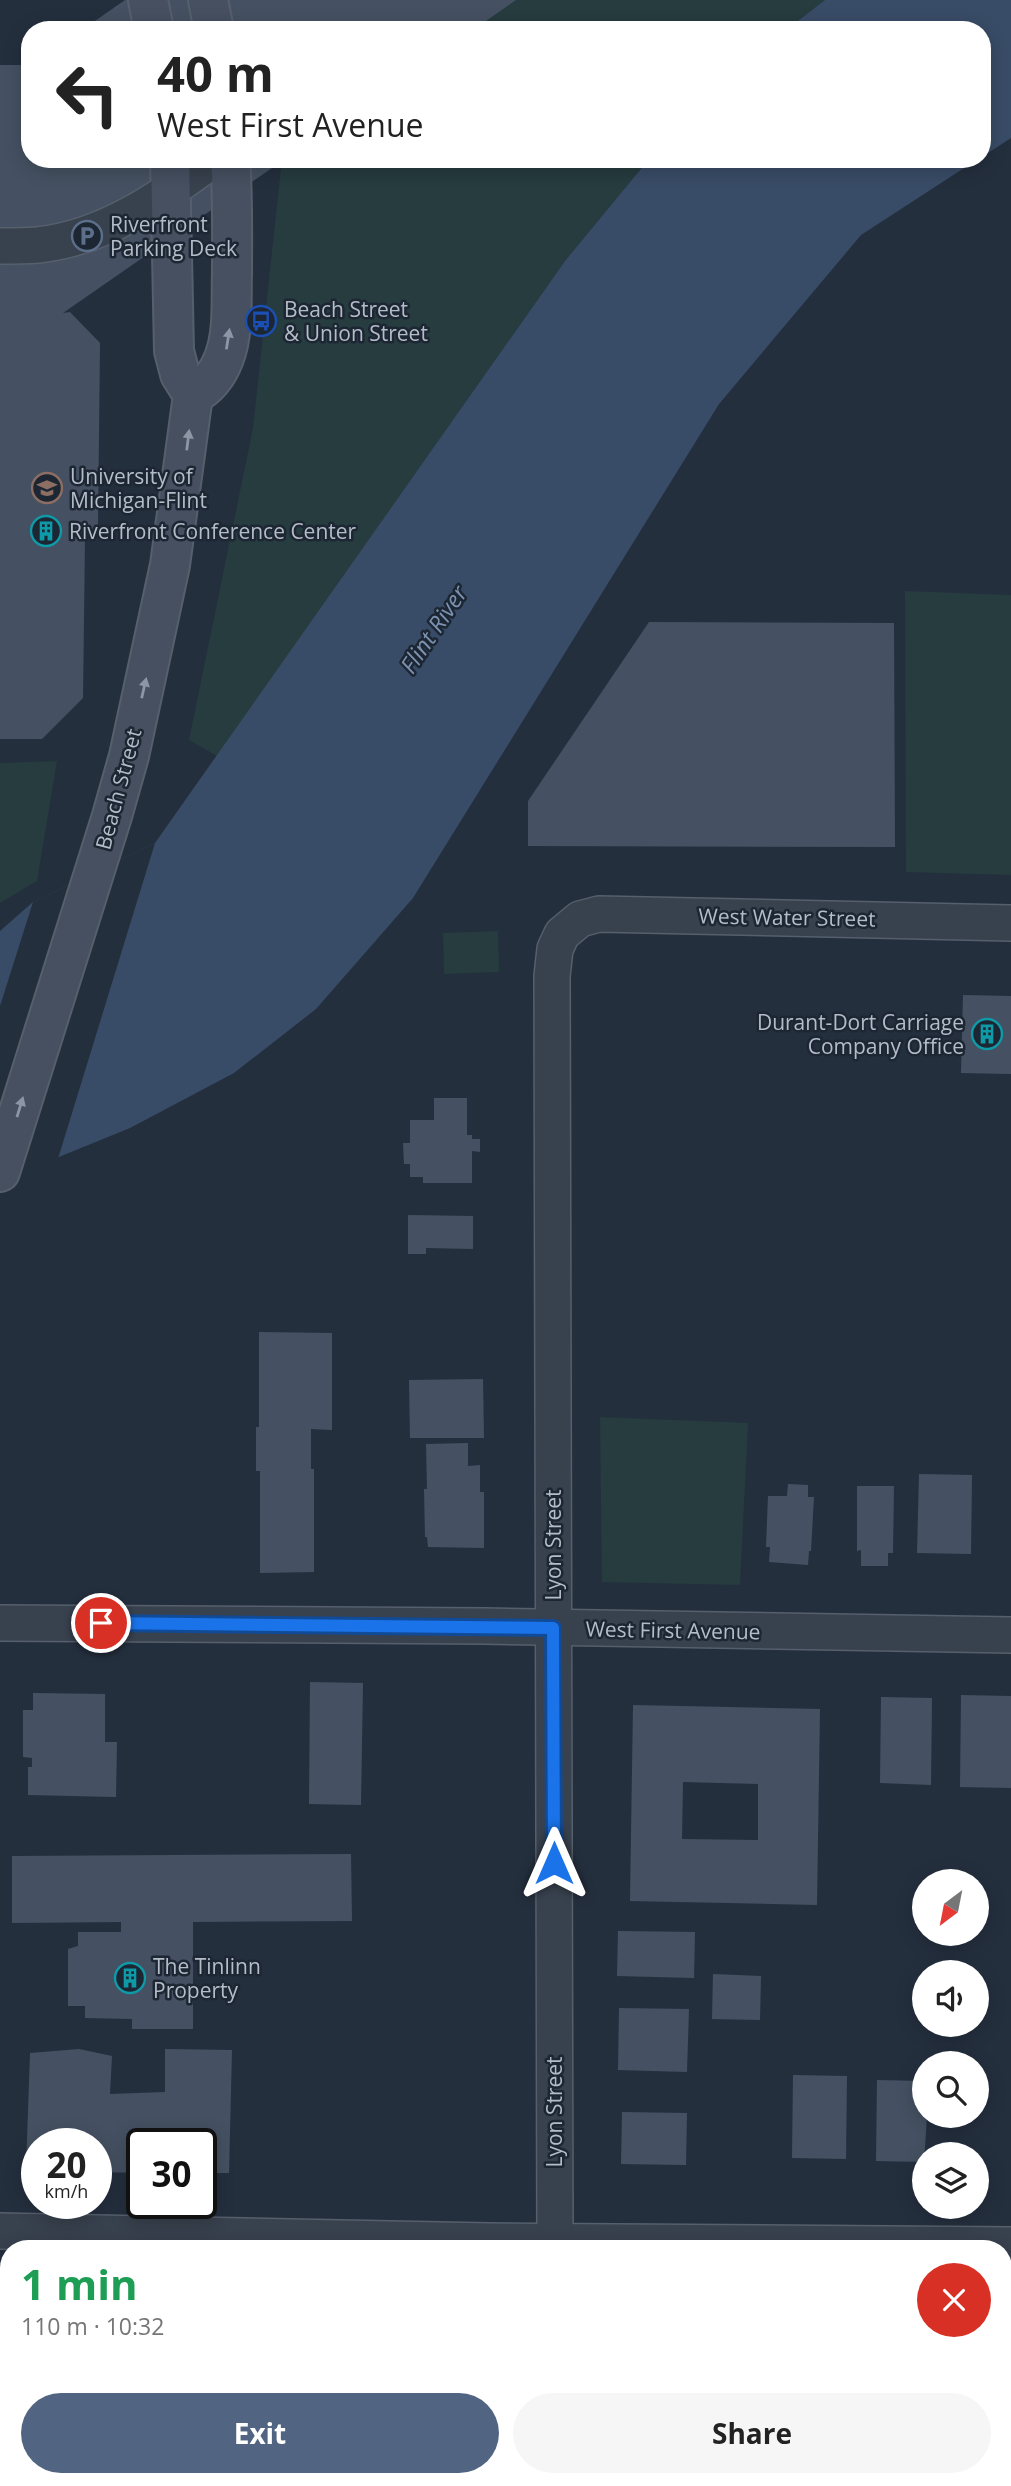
<!DOCTYPE html>
<meta charset="utf-8">
<style>
:root{--surface:#fff;--page:#f6f6f6;--text:#222;--muted:#767676;--accent:#516482}
body{margin:0;font-family:"Open Sans",sans-serif;background:var(--page);color:var(--text);height:100vh;display:flex;flex-direction:column;font-size:26px;white-space:nowrap}
*{box-sizing:border-box;margin:0}
p{font-size:23px;color:var(--muted)}
.icon{flex:none;width:38px;height:38px;fill:none;stroke:currentColor;stroke-width:2;stroke-linecap:round;stroke-linejoin:round}
.map{position:relative;flex:1;overflow:hidden}
.details{position:absolute;left:0px;top:2240px;width:1012px;height:247px;display:flex;flex-direction:column;background:var(--surface);border-radius:28px 28px 0 0;box-shadow:0 4px 18px #0003}
.details>*{flex:none}
.hud{position:absolute;left:21px;top:21px;width:970px;height:147px;border-radius:28px;box-shadow:0 4px 18px #0003;background:#fff;color:var(--text);overflow:hidden}
.needle{width:46px;rotate:212deg}
.fabs{position:absolute;left:912px;top:1869px;display:grid;gap:14px}
.fabs a{display:grid;place-items:center;width:77px;height:77px;border-radius:50%;background:var(--surface);box-shadow:0 4px 18px #0003;font-size:35px}
.speed{position:absolute;left:21px;top:2128px;display:flex;gap:14px;font-size:35px;font-weight:700;text-align:center}
.speed>*{display:grid;place-content:center;width:91px;height:91px;border-radius:50%;background:var(--surface);box-shadow:0 4px 18px #0003;line-height:1}
.speed small{font-size:18px;font-weight:400}
.speed .limit{border:4px solid #111;border-radius:10px;background:#fff;color:#111}
.pin{position:absolute;display:grid;place-items:center;width:60px;height:60px;color:#fff;margin:-30px;border:4px solid #fff;border-radius:50%;box-shadow:0 2px 7px #0007}
.me{position:absolute;width:77px;margin:-38px;rotate:0deg;stroke-linejoin:round;filter:drop-shadow(0 0 5px #0008)}
.turn{display:flex;align-items:center;gap:24px;height:147px;padding:0 21px;font-size:32px}
.turn .icon{width:91px;height:91px;stroke-width:2.5}
.turn b{display:block;font-size:49px;line-height:60px}
.round{display:grid;place-items:center;flex:none;width:74px;height:74px;border-radius:37px;background:var(--page)}
.headline{display:flex;align-items:center;justify-content:space-between;height:119px;padding:0 21px}
h1{font-size:42px;font-weight:700;line-height:52px;color:#1e9e55}
.button{display:flex;gap:14px;margin-top:auto;padding:14px 21px}
.button a{flex:1;height:80px;border-radius:42px;background:var(--accent);color:#fff;font-size:28px;font-weight:700;line-height:80px;text-align:center}
.button a+a{background:var(--page);color:var(--text)}
.map>svg:first-child{display:block}
.green{fill:#263c3f}
.water{fill:#394c67}
.pier{fill:#242f3e}
.building{fill:#455162;fill-rule:evenodd}
.lines{fill:none;stroke-linecap:round;stroke-linejoin:round}
.street-casing{stroke:#565f6c;stroke-width:38}
.secondary-casing{stroke:#565f6c;stroke-width:42}
.street{stroke:#38414e;stroke-width:35}
.secondary{stroke:#465061;stroke-width:38}
.oneway{fill:#8e96a5}
.route-casing{stroke:#114b97;stroke-width:18}
.route{stroke:#1a73e8;stroke-width:12}
.labels{text-anchor:middle;dominant-baseline:central;stroke-width:5;stroke-linejoin:round;paint-order:stroke}
.poi-label{font-size:21px;fill:#b4bcc9;stroke:#1d2633;text-anchor:start}
.street-label{font-size:21px;fill:#b4bcc9;stroke:#1d2633}
.water-label{font-size:23px;font-style:italic;fill:#7c92b1;stroke:#1d2633}
</style>
<div class="map">
<svg width="1011" height="2486" viewBox="0 0 1011 2486">
<rect width="100%" height="100%" fill="#242f3e"/>
<g class="green">
<path d="M247,0H825L786,30H256Z"/>
<path d="M282,159H649L565,261L217,756L189,740L253,428Z"/>
<path d="M905,591L1011,595V875L906,872Z"/>
<path d="M57,761L37,881L0,903V763Z"/>
<path d="M498,931L499,972L444,974L443,933Z"/>
<path d="M600,1417L748,1423L740,1585L602,1582Z"/>
<rect x="386" y="2478" width="109" height="8"/>
</g>
<g class="water">
<path d="M825,0H1011V138L982,157V30H786Z"/>
<path d="M649,159H978L861,235L719,404L413,898L316,1009L234,1073L130,1128L0,1181V931L33,902L155,843L565,261Z"/>
</g>
<path class="pier" d="M155,843L57,1162L0,1185V1006L33,902Z"/>
<g class="building">
<path d="M125,0H516L473,30H82Z"/>
<path d="M0,65H30V159H285L63,313L70,312L100,343L98,525L85,538L83,698L42,739H0Z"/>
<path d="M649,622L894,623L895,847L528,846V801Z"/>
<path d="M963,995L1011,996V1074L961,1073Z"/>
<path d="M434,1098H467V1135H472V1139H480V1152L472,1151V1183H423V1177H410V1164H404L403,1143H410V1120H434Z"/>
<path d="M408,1215L473,1216V1249L426,1248V1254H408Z"/>
<path d="M259,1332L332,1333V1430L311,1429V1469H314V1572L260,1573V1471H256V1427H259Z"/>
<path d="M483,1379L484,1438H410L409,1380Z"/>
<path d="M468,1443V1466L480,1465V1492H484V1548L428,1547L427,1537H425L424,1489H427L426,1444Z"/>
<path d="M919,1474L972,1475L971,1554L917,1553Z"/>
<path d="M788,1484L808,1485V1497H814L811,1551H809L808,1565L769,1562L770,1547H766L768,1496H787Z"/>
<path d="M857,1486H894L893,1553H888V1566H861V1550L857,1551Z"/>
<path d="M310,1682L363,1683L361,1805L309,1804Z"/>
<path d="M33,1693L105,1694V1742H117L116,1797L28,1795V1767H32V1758L23,1757V1710H33Z"/>
<path d="M961,1695L1011,1696V1788L960,1787Z"/>
<path d="M881,1697L932,1698L931,1785L880,1783Z"/>
<path d="M633,1705L820,1709L817,1905L630,1901ZM683,1782L758,1784V1840L682,1839Z"/>
<path d="M351,1854L352,1921L193,1922V2029H132V2019L85,2018V2006H68V1949L78,1946V1932H121V1922L12,1923V1856Z"/>
<path d="M618,1931L695,1932L694,1978L617,1976Z"/>
<path d="M713,1974L761,1976L760,2020L712,2019Z"/>
<path d="M619,2008L689,2009L687,2072L618,2070Z"/>
<path d="M79,2049L112,2056L110,2094L165,2092V2049L232,2050L229,2173H201V2144H142V2173L96,2172V2144H37V2169H26L30,2053Z"/>
<path d="M793,2075L847,2076L846,2159L792,2158Z"/>
<path d="M877,2080L924,2081V2116H927L924,2162L876,2161Z"/>
<path d="M622,2112L687,2113L686,2165L621,2164Z"/>
<path d="M249,2478H377V2486H248Z"/>
<path d="M624,2478H689V2483L707,2484V2486H624Z"/>
<path d="M756,2478H835L834,2486H756Z"/>
</g>
<g class="lines">
<g class="street-casing">
<g id="street">
<path d="M0,246C12,246 25,246 38,245C105,238 161,198 214,159"/>
<path d="M0,1623L484,1626L1011,1635"/>
<path d="M0,2231L490,2241L1011,2245"/>
<path d="M555,2249L552,976L555,949L562,934L580,919L599,914L1011,923"/>
<path d="M555,2478V2486"/>
</g>
</g>
<g class="secondary-casing">
<g id="secondary">
<path d="M148,0L154,30"/>
<path d="M208,0L214,30"/>
<path d="M193,395C208,387 218,374 224,358C234,332 231,300 232,273C232,235 233,197 230,159"/>
<path d="M0,1172L112,816L129,756L170,565L193,395L180,374L174,351L170,159"/>
</g>
</g>
<use href="#street" class="street"/>
<use href="#secondary" class="secondary"/>
</g>
<defs><path id="oneway-solid" d="M-6-.8H1V-3.2L6.5 0L1 3.2V.8H-6Z" transform="scale(1.75)"/></defs>
<g class="oneway">
<use href="#oneway-solid" transform="translate(228 339) rotate(-81)"/>
<use href="#oneway-solid" transform="translate(188 440) rotate(-83)"/>
<use href="#oneway-solid" transform="translate(144 688) rotate(-77)"/>
<use href="#oneway-solid" transform="translate(20 1107) rotate(-73)"/>
</g>
<g class="lines">
<g class="route-casing">
<path id="route" d="M101,1623L553,1628L554,1863"/>
</g>
<use href="#route" class="route"/>
</g>
<defs>
<g id="parking-ring" transform="scale(1.575)"><circle r="9.5" fill="#1d2633" stroke="#5c6f8a" stroke-width="1.5"/><path d="M-3.5-5.5H1a3.5 3.5 0 0 1 0 7H-1V5.5H-3.5ZM-1-3.4V-.6H.8a1.4 1.4 0 0 0 0-2.8Z" fill="#5c6f8a"/></g>
<g id="bus-ring" transform="scale(1.575)"><circle r="9.5" fill="#1d2633" stroke="#1a4fb4" stroke-width="1.5"/><path d="M-5-6H5V4H4V6H2V4H-2V6H-4V4H-5ZM-3.5-4V0h7V-4ZM-3.5 1.2v1.5H-2V1.2ZM2 1.2v1.5H3.5V1.2Z" fill="#1a4fb4"/></g>
<g id="university-ring" transform="scale(1.575)"><circle r="9.5" fill="#1d2633" stroke="#8d6e63" stroke-width="1.5"/><path d="M0-5L7-2L0 1L-7-2ZM-4 1L0 2.5L4 1V4Q0 6-4 4Z" fill="#8d6e63"/></g>
<g id="building-ring" transform="scale(1.575)"><circle r="9.5" fill="#1d2633" stroke="#0f9aa8" stroke-width="1.5"/><path d="M-4-6H4V6H1V3H-1V6H-4ZM-2.5-4.3h1.7v1.8h-1.7ZM.8-4.3h1.7v1.8H.8ZM-2.5-1h1.7V.8h-1.7ZM.8-1h1.7V.8H.8Z" fill="#0f9aa8"/></g>
</defs>
<g fill-rule="evenodd">
<use href="#parking-ring" x="87" y="236"/>
<use href="#bus-ring" x="261" y="321"/>
<use href="#university-ring" x="47" y="488"/>
<use href="#building-ring" x="46" y="531"/>
<use href="#building-ring" x="987" y="1034"/>
<use href="#building-ring" x="130" y="1978"/>
</g>
<g class="labels">
<g class="poi-label">
<text x="110" y="224">Riverfront<tspan x="110" dy="24">Parking Deck</tspan></text>
<text x="284" y="309">Beach Street<tspan x="284" dy="24">&amp; Union Street</tspan></text>
<text x="70" y="476">University of<tspan x="70" dy="24">Michigan-Flint</tspan></text>
<text x="69" y="531">Riverfront Conference Center</text>
<text x="964" y="1022" text-anchor="end">Durant-Dort Carriage<tspan x="964" dy="24">Company Office</tspan></text>
<text x="153" y="1966">The Tinlinn<tspan x="153" dy="24">Property</tspan></text>
</g>
<g class="street-label">
<text transform="translate(118 789) rotate(-75)">Beach Street</text>
<text transform="translate(787 917) rotate(1)">West Water Street</text>
<text transform="translate(553 1545) rotate(-90)">Lyon Street</text>
<text transform="translate(673 1630) rotate(1)">West First Avenue</text>
<text transform="translate(554 2112) rotate(-90)">Lyon Street</text>
</g>
<g class="water-label">
<text transform="translate(433 629) rotate(-56)">Flint River</text>
</g>
</g>
</svg>
<div class="fabs">
<a><svg class="needle" viewBox="-14 -14 28 28"><path d="M0-13l5 13h-10z" fill="#e53935"/><path d="M0 13l5-13h-10z" fill="#767676"/></svg></a>
<a><svg class="icon" aria-label="sound" viewBox="0 0 24 24"><path d="M4 9h4l5-4v14l-5-4H4zM17 9q2 3 0 6"/></svg></a>
<a><svg class="icon" aria-label="search" viewBox="0 0 24 24"><circle cx="10" cy="10" r="6"/><path d="M15 15l6 6"/></svg></a>
<a><svg class="icon" aria-label="layers" viewBox="0 0 24 24"><path d="M12 4l9 5-9 5-9-5zM3 14l9 5 9-5"/></svg></a>
</div>
<div class="speed"><div>20<small>km/h</small></div><div class="limit">30</div></div>
<div class="pin" style="left:101px;top:1623px;background:#d93025"><svg class="icon" aria-label="arrive" viewBox="0 0 24 24"><path d="M6 21V4h12l-3 4 3 4H6"/></svg></div>
<svg class="me" style="left:554px;top:1863px" viewBox="-20 -20 40 40"><path d="M0-17L14 15 0 8-14 15z" fill="#1a73e8" stroke="#fff" stroke-width="4"/></svg>
<div class="hud">
<div class="turn"><svg class="icon" aria-label="left" viewBox="0 0 24 24"><path d="M17 20v-9H6M10 6l-5 5 5 5"/></svg><div><b>40 m</b>West First Avenue</div></div>
</div>
<section class="details">
<div class="headline"><div><h1>1 min</h1><p>110 m · 10:32</p></div><a class="round" style="background:#d93025;color:#fff"><svg class="icon" aria-label="close" viewBox="0 0 24 24"><path d="M6 6l12 12M18 6L6 18"/></svg></a></div>
<div class="button"><a>Exit</a><a>Share</a></div>
</section>
</div>
